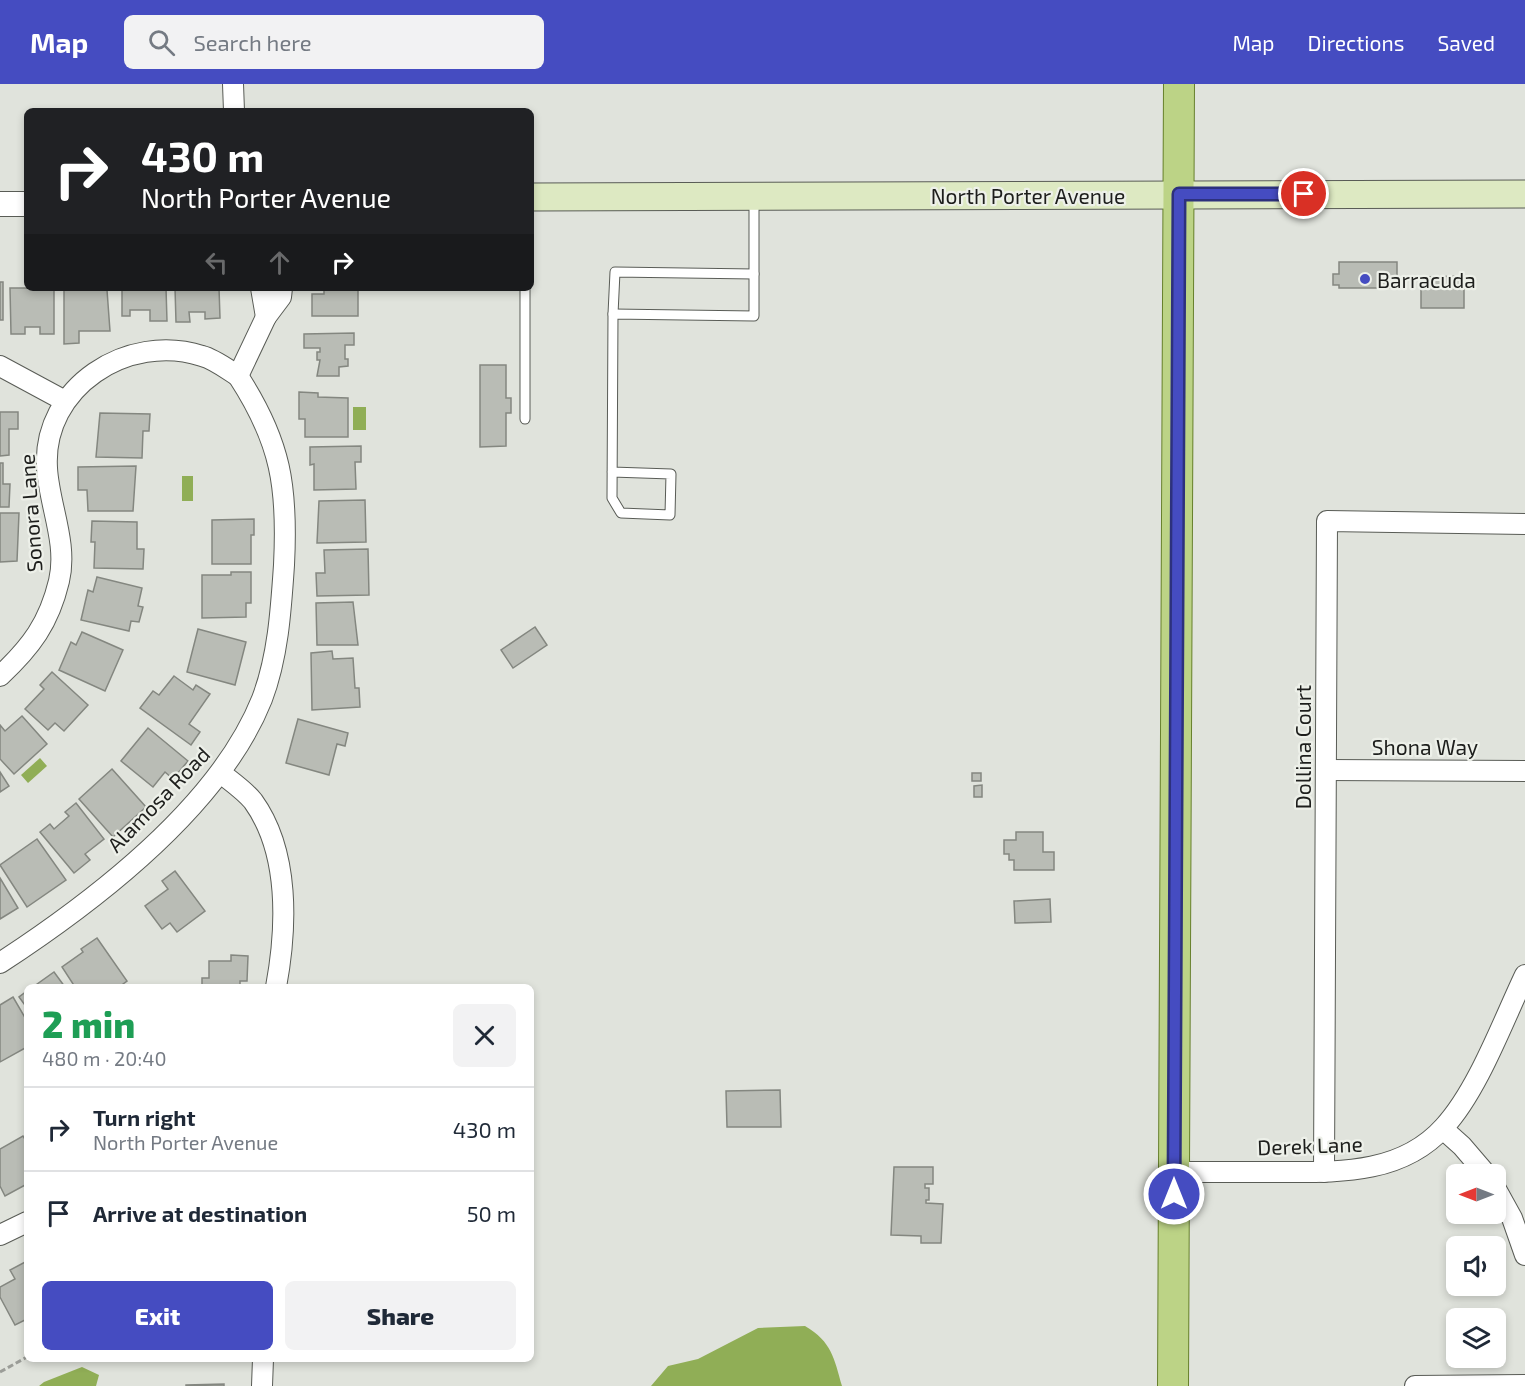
<!DOCTYPE html>
<meta charset="utf-8">
<style>
:root{--surface:#fff;--page:#f2f2f3;--text:#1f2937;--muted:#747a83;--line:#e0e1e3;--accent:#454cc1}
body{margin:0;font-family:"Exo 2",sans-serif;background:var(--page);color:var(--text);height:100vh;display:flex;flex-direction:column;font-size:22px;white-space:nowrap}
*{box-sizing:border-box;margin:0}
p{font-size:20px;color:var(--muted)}
.icon{flex:none;width:33px;height:33px;fill:none;stroke:currentColor;stroke-width:2;stroke-linecap:round;stroke-linejoin:round}
.map{position:relative;flex:1;overflow:hidden}
.side{position:absolute;left:24px;top:900px;width:510px;height:378px;display:flex;flex-direction:column;background:var(--surface);border-radius:9px;box-shadow:0 3px 9px #0003}
.side>*{flex:none}
.guide{position:absolute;left:24px;top:24px;width:510px;height:183px;border-radius:9px;box-shadow:0 3px 9px #0003;background:#202124;color:#fff;overflow:hidden}
.needle{width:39px;rotate:270deg}
.controls{position:absolute;left:1446px;top:1080px;display:grid;gap:12px}
.controls a{display:grid;place-items:center;width:60px;height:60px;border-radius:9px;background:var(--surface);box-shadow:0 3px 9px #0003;font-size:30px}
.pin{position:absolute;display:grid;place-items:center;width:51px;height:51px;color:#fff;margin:-26px;border:3px solid #fff;border-radius:50%;box-shadow:0 2px 6px #0007}
.me{position:absolute;width:66px;margin:-33px;rotate:0deg;stroke-linejoin:round;filter:drop-shadow(0 0 4px #0008)}
.turn{display:flex;align-items:center;gap:21px;height:126px;padding:0 18px;font-size:27px}
.turn .icon{width:78px;height:78px;stroke-width:2.5}
.turn b{display:block;font-size:42px;line-height:51px}
.lanes{display:flex;align-items:center;height:57px;padding:0 18px;background:#0003;justify-content:center;gap:30px;direction:ltr}
.lanes .off{opacity:.35}
.round{display:grid;place-items:center;flex:none;width:63px;height:63px;border-radius:9px;background:var(--page)}
.summary{display:flex;align-items:center;justify-content:space-between;height:102px;padding:0 18px}
h1{font-size:36px;font-weight:800;line-height:45px;color:#1e9e55}
.action{display:flex;gap:12px;margin-top:auto;padding:12px 18px}
.action a{flex:1;height:69px;border-radius:9px;background:var(--accent);color:#fff;font-size:24px;font-weight:800;line-height:69px;text-align:center}
.action a+a{background:var(--page);color:var(--text)}
ul{padding:0;list-style:none}
li{display:flex;align-items:center;gap:18px;height:84px;padding:0 18px;border-top:2px solid var(--line)}
li div{flex:1}
li b{display:block;font-size:22px}
li em{font-style:normal}
header{display:flex;align-items:center;gap:36px;box-sizing:border-box;height:84px;padding:0 30px;background:var(--accent);color:#fff}
header strong{font-size:28px}
nav{display:flex;gap:33px;margin-inline-start:auto;font-size:21px}
.search{width:420px;height:54px;background:var(--page);display:flex;align-items:center;gap:15px;box-sizing:border-box;padding:0 21px;border-radius:9px;color:var(--muted);font-size:22px}
.map>svg:first-child{display:block}
.water{fill:#90ae56}
.building{fill:#b9bcb5;stroke:#848780;stroke-width:1.5}
.lines{fill:none;stroke-linecap:round;stroke-linejoin:round}
.service-casing{stroke:#595c56;stroke-width:11}
.minor-casing{stroke:#595c56;stroke-width:22}
.tertiary-casing{stroke:#595c56;stroke-width:26}
.secondary-casing{stroke:#595c56;stroke-width:29}
.primary-casing{stroke:#67802c;stroke-width:32}
.path{stroke:#9b9d98;stroke-width:3;stroke-dasharray:6 3;stroke-linecap:butt}
.service{stroke:#fff;stroke-width:9}
.minor{stroke:#fff;stroke-width:20}
.tertiary{stroke:#fff;stroke-width:24}
.secondary{stroke:#dde9c2;stroke-width:27}
.primary{stroke:#bcd386;stroke-width:30}
.route-casing{stroke:#2d317d;stroke-width:15}
.route{stroke:#454cc1;stroke-width:10}
.poi-dot{fill:#454cc1;stroke:#edf0e9;stroke-width:2}
.labels{text-anchor:middle;dominant-baseline:central;stroke-width:4.5;stroke-linejoin:round;paint-order:stroke}
.street-label{font-size:21px;fill:#1d1e1c;stroke:#edf0e9}
.poi-label{font-size:21px;fill:#1d1e1c;stroke:#edf0e9;text-anchor:start}
</style>
<header>
<strong>Map</strong>
<div class="search"><svg class="icon" aria-label="search" viewBox="0 0 24 24"><circle cx="10" cy="10" r="6"/><path d="M15 15l6 6"/></svg>Search here</div>
<nav><a>Map</a><a>Directions</a><a>Saved</a></nav>
</header>
<div class="map">
<svg width="1525" height="1302" viewBox="0 0 1525 1302">
<rect width="100%" height="100%" fill="#e0e3dc"/>
<g class="water">
<rect x="353" y="323" width="13" height="23"/>
<rect x="182" y="392" width="11" height="25"/>
<path d="M40,674L47,682L28,699L21,691Z"/>
<path d="M805,1242C832,1258 834,1274 842,1302H651L668,1282L698,1275L758,1244Z"/>
<path d="M82,1283L99,1291L96,1302H39L44,1298Z"/>
</g>
<g class="building">
<path d="M1339,178H1397V204H1339V201H1333V190H1339Z"/>
<path d="M1464,192V224H1421V193Z"/>
<rect x="0" y="198" width="3" height="38"/>
<path d="M10,204H54V250H40V243H25V250H11Z"/>
<path d="M64,204L107,206L110,247H79V259L64,260Z"/>
<path d="M122,204H166L167,237H150V226H130V232H122Z"/>
<path d="M175,204H219L220,234L205,235V228H189L190,238H176Z"/>
<path d="M324,204H358V232H312V210H324Z"/>
<path d="M354,249V261H345V275H348V282L339,283V292H317L320,276H317V268H320V264H304V250Z"/>
<path d="M480,281H506V314H511V329H506V362L480,363Z"/>
<path d="M299,308L318,309V313L348,314V353H305V335H299Z"/>
<path d="M0,328H18V345H9V371L0,372Z"/>
<path d="M100,329L150,330L149,347H143L142,374L96,373Z"/>
<path d="M361,362V378H355L356,405L314,406V380L310,381V363Z"/>
<path d="M0,379H3V400H10L9,423H0Z"/>
<path d="M136,382L133,427H88L87,406H78V383Z"/>
<path d="M365,416L366,458L317,459L319,417Z"/>
<path d="M0,429H19L17,477L0,478Z"/>
<path d="M254,435V451H251V480H212V436Z"/>
<path d="M92,437L137,438V465H144L143,485L94,484L95,458H91Z"/>
<path d="M368,465L369,511L317,512L316,489H325L324,466Z"/>
<path d="M231,488H251V519H246V533L202,534V491H231Z"/>
<path d="M97,493L142,504L138,522L143,523L139,538L131,537L129,547L81,536L88,506L93,508Z"/>
<path d="M353,518L358,561H317L316,519Z"/>
<path d="M535,543L547,561L513,584L501,566Z"/>
<path d="M198,545L246,558L235,601L187,588Z"/>
<path d="M82,548L123,566L105,607L59,586L71,558L76,561Z"/>
<path d="M332,567L333,575L353,574L355,604H359L360,623L312,626L311,569Z"/>
<path d="M52,588L88,621L64,647L55,639L48,646L25,625L44,605L40,601Z"/>
<path d="M174,592L193,606L196,601L210,610L189,640L200,648L191,661L140,624L153,607L159,611Z"/>
<path d="M22,632L47,660L14,690L0,675V641L5,647Z"/>
<path d="M298,635L348,649L345,662L337,660L329,691L286,679Z"/>
<path d="M148,644L188,677L173,695L165,688L153,703L121,677Z"/>
<path d="M112,685L146,723L113,753L79,715Z"/>
<path d="M0,688L9,702L0,708Z"/>
<rect x="972" y="689" width="9" height="8"/>
<path d="M982,701V713H974V702Z"/>
<path d="M76,719L104,755L85,770L90,776L74,789L40,748L50,740L54,745L69,732L65,728Z"/>
<path d="M1016,748H1043V768H1054V786H1014V776H1009V770H1004V756H1016Z"/>
<path d="M37,755L66,796L27,823L0,781Z"/>
<path d="M175,787L205,827L177,848L170,839L162,845L145,822L168,805L162,797Z"/>
<path d="M0,794L18,824L0,835Z"/>
<path d="M1050,815L1051,838L1015,839L1014,817Z"/>
<path d="M97,854L127,897L119,903H75L62,883L83,868L81,865Z"/>
<path d="M231,871L248,872L247,897H240V903H202V894H209V877H231Z"/>
<path d="M54,888L65,903H33Z"/>
<path d="M27,907V924L19,913Z"/>
<path d="M13,913L27,937V963L0,978V921Z"/>
<path d="M780,1006L781,1043H727L726,1007Z"/>
<path d="M23,1052L27,1059V1100L5,1112L0,1102V1065Z"/>
<path d="M894,1083H933V1100H925V1104H929V1116H926V1119L943,1120L941,1159H921V1152L891,1151Z"/>
<path d="M27,1177V1235L15,1241L0,1213V1203L15,1195L10,1186Z"/>
<path d="M224,1300V1302H186V1301Z"/>
</g>
<g class="lines">
<g class="service-casing">
<g id="service">
<path d="M613,230L615,188L754,190"/>
<path d="M525,335V204"/>
<path d="M612,388L671,390L670,431L621,429L612,414L613,230L754,232V114"/>
</g>
</g>
<g class="minor-casing">
<g id="minor">
<path d="M233,0L234,27"/>
<path d="M261,204L266,233L281,213L282,204"/>
<path d="M0,282L65,317"/>
<path d="M0,592C31,563 49,539 59,497C68,459 49,421 47,384C42,303 128,248 202,272C214,275 227,285 238,292L266,233"/>
<path d="M1326,686L1525,687"/>
<path d="M222,690C232,698 245,707 253,717C290,768 287,844 276,903"/>
<path d="M0,879C95,817 219,723 262,615C278,573 281,526 284,481C288,403 281,358 238,292"/>
<path d="M1443,1045L1462,1062L1486,1090"/>
<path d="M1174,1088C1209,1088 1244,1088 1279,1088C1337,1088 1401,1091 1444,1043C1478,1006 1503,937 1525,891"/>
<path d="M1324,1088L1327,437L1525,440"/>
<path d="M1496,1105L1512,1134L1525,1171"/>
<path d="M0,1151L27,1138"/>
<path d="M262,1302L263,1275"/>
<path d="M1415,1302L1525,1301"/>
</g>
</g>
<g class="tertiary-casing">
<path id="tertiary" d="M0,120H27"/>
</g>
<g class="secondary-casing">
<path id="secondary" d="M531,113L1525,110"/>
</g>
<g class="primary-casing">
<path id="primary" d="M1173,1302L1179,0"/>
</g>
<path class="path" d="M0,1288L27,1273"/>
<use href="#service" class="service"/>
<use href="#minor" class="minor"/>
<use href="#tertiary" class="tertiary"/>
<use href="#secondary" class="secondary"/>
<use href="#primary" class="primary"/>
</g>
<g class="lines">
<g class="route-casing">
<path id="route" d="M1174,1110L1179,110H1304"/>
</g>
<use href="#route" class="route"/>
</g>
<circle class="poi-dot" cx="1365" cy="195" r="6"/>
<g class="labels">
<g class="street-label">
<text x="1028" y="111">North Porter Avenue</text>
<text transform="translate(30 429) rotate(-94)">Sonora Lane</text>
<text x="1425" y="662">Shona Way</text>
<text transform="translate(1302 663) rotate(-90)">Dollina Court</text>
<text transform="translate(158 715) rotate(-46)">Alamosa Road</text>
<text transform="translate(1310 1061) rotate(-2)">Derek Lane</text>
</g>
<g class="poi-label">
<text x="1377" y="195">Barracuda</text>
</g>
</g>
</svg>
<div class="controls">
<a><svg class="needle" viewBox="-14 -14 28 28"><path d="M0-13l5 13h-10z" fill="#e53935"/><path d="M0 13l5-13h-10z" fill="#747a83"/></svg></a>
<a><svg class="icon" aria-label="sound" viewBox="0 0 24 24"><path d="M4 9h4l5-4v14l-5-4H4zM17 9q2 3 0 6"/></svg></a>
<a><svg class="icon" aria-label="layers" viewBox="0 0 24 24"><path d="M12 4l9 5-9 5-9-5zM3 14l9 5 9-5"/></svg></a>
</div>
<div class="pin" style="left:1304px;top:110px;background:#d93025"><svg class="icon" aria-label="arrive" viewBox="0 0 24 24"><path d="M6 21V4h12l-3 4 3 4H6"/></svg></div>
<svg class="me" style="left:1174px;top:1110px" viewBox="-20 -20 40 40"><circle r="17" fill="#454cc1" stroke="#fff" stroke-width="3"/><path d="M0-11L8 9 0 5-8 9z" fill="#fff"/></svg>
<div class="guide">
<div class="turn"><svg class="icon" aria-label="right" viewBox="0 0 24 24"><path d="M7 20v-9h11M14 6l5 5-5 5"/></svg><div><b>430 m</b>North Porter Avenue</div></div>
<div class="lanes"><svg class="icon off" aria-label="left" viewBox="0 0 24 24"><path d="M17 20v-9H6M10 6l-5 5 5 5"/></svg><svg class="icon off" aria-label="ahead" viewBox="0 0 24 24"><path d="M12 20V5M6 11l6-6 6 6"/></svg><svg class="icon" aria-label="right" viewBox="0 0 24 24"><path d="M7 20v-9h11M14 6l5 5-5 5"/></svg></div>
</div>
<section class="side">
<div class="summary"><div><h1>2 min</h1><p>480 m · 20:40</p></div><a class="round"><svg class="icon" aria-label="close" viewBox="0 0 24 24"><path d="M6 6l12 12M18 6L6 18"/></svg></a></div>
<ul>
<li><svg class="icon" aria-label="right" viewBox="0 0 24 24"><path d="M7 20v-9h11M14 6l5 5-5 5"/></svg><div><b>Turn right</b><p>North Porter Avenue</p></div><em>430 m</em></li>
<li><svg class="icon" aria-label="arrive" viewBox="0 0 24 24"><path d="M6 21V4h12l-3 4 3 4H6"/></svg><div><b>Arrive at destination</b></div><em>50 m</em></li>
</ul>
<div class="action"><a>Exit</a><a>Share</a></div>
</section>
</div>
